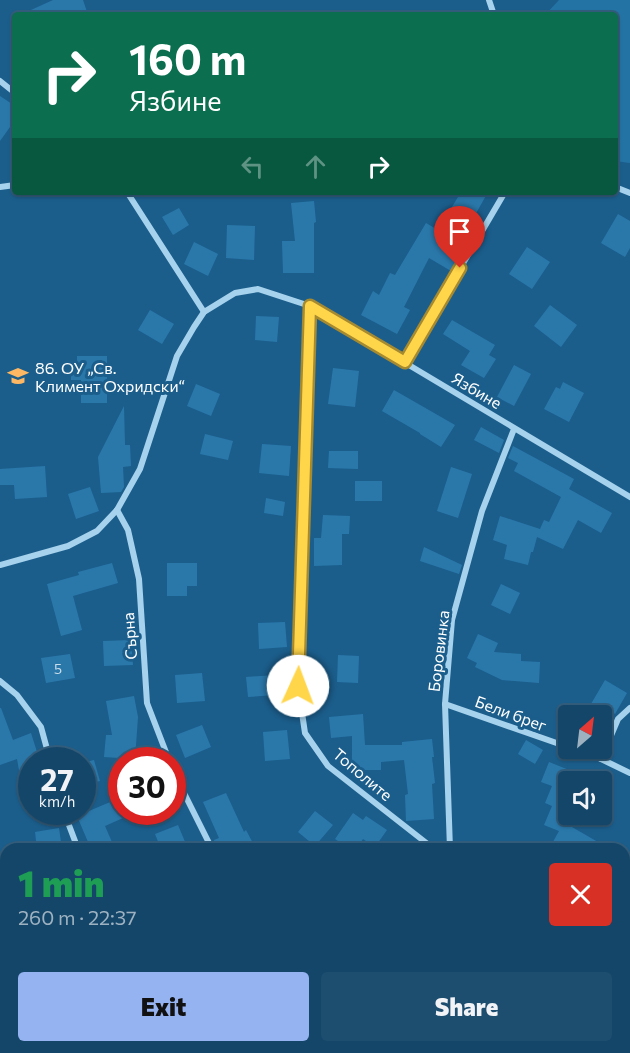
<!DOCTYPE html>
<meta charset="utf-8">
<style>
:root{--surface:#144669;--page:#1d4d6f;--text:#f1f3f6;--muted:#9db1c0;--line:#335e7d;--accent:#95b2f1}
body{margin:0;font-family:Commissioner,sans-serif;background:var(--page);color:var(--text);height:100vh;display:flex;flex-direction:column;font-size:22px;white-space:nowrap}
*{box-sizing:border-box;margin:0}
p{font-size:20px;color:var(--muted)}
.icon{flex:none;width:33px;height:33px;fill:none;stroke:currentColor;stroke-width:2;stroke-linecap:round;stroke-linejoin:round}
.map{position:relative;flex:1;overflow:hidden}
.sheet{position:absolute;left:0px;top:843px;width:630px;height:210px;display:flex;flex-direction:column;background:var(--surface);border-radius:18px 18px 0 0;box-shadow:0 2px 4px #0004,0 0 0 2px var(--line)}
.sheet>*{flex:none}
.hud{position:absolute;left:12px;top:12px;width:606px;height:183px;border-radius:6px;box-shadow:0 2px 4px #0004,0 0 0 2px var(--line);background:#0b6e4f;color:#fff;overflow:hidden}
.needle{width:39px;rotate:28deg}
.buttons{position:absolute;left:558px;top:705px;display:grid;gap:12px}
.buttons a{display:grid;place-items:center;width:54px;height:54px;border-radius:6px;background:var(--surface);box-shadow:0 2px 4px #0004,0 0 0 2px var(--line);font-size:30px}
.speed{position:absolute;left:18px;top:747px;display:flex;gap:12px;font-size:30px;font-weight:700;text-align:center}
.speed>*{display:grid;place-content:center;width:78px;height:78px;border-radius:50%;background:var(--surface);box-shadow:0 2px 4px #0004,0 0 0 2px var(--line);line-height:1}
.speed small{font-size:15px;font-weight:400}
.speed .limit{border:9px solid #d22;background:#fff;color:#111}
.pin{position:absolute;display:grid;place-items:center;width:51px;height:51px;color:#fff;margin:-62px -26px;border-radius:50% 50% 50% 0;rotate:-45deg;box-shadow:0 0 6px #0007}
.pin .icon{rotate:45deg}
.me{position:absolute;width:66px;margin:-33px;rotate:2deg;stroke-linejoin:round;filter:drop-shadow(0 0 4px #0008)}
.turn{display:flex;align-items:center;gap:21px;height:126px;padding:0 18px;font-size:27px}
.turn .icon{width:78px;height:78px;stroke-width:2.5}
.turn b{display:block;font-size:42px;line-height:51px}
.lanes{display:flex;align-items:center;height:57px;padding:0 18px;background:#0003;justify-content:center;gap:30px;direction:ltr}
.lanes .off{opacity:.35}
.round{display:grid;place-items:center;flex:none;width:63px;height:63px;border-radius:6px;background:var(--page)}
.headline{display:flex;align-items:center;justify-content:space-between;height:102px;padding:0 18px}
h1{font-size:36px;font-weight:800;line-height:45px;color:#1e9e55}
.primary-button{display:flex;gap:12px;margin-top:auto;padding:12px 18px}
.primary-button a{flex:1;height:69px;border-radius:6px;background:var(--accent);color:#111;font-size:24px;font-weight:800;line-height:69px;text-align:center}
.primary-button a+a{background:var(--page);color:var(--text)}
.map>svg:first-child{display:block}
.green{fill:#2473a5}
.building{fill:#2a78aa}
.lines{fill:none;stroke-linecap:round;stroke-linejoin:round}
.street{stroke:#a6d2ed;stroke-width:6}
.route-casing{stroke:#a68a30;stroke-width:15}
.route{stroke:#ffd54a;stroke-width:10}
.labels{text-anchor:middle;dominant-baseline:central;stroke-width:6;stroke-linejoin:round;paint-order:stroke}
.number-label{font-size:14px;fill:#caddea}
.poi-label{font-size:16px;fill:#fff;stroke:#1b5e8c;text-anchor:start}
.street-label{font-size:16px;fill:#fff;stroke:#1b5e8c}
</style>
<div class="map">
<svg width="630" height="1053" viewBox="0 0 630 1053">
<rect width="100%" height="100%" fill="#1b5e8c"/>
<path class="green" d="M559,0H630V163L615,161V15H545Z"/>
<g class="building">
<path d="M53,0H83L88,15H20Z"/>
<path d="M0,96L15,106V120L0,141Z"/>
<path d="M461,192H488L465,233L458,228L445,251L459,259L451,271L429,258L404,307L410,310L397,334L361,315L373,291L379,295L390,273L395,275L426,223L438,230Z"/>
<path d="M314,201L316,222L314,223V273H283L282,241H295L291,203Z"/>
<path d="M179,208L189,225L173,235L162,217Z"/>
<path d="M618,214L630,221V248L625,257L601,243Z"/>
<path d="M227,225L255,226L254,260L226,258Z"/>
<path d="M194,242L218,254L208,276L184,264Z"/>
<path d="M527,247L550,262L532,289L509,274Z"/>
<path d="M550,305L577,325L561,347L534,326Z"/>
<path d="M150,310L174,324L162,344L138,330Z"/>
<path d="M256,316L279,317L277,342L255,340Z"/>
<path d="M452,320L495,345L489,355L496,359L484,378L461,365L470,351L443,334Z"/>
<path d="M77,356H107V403H81V380H71V362H77Z"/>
<path d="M514,365L531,374L514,406L497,397Z"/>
<path d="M333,368L359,371L355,407L328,404Z"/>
<path d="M563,382L584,393L569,422L544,409L556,387L560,389Z"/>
<path d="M196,384L220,394L211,416L187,406Z"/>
<path d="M394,390L455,425L441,447L420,434V433L382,411Z"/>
<path d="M124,406L125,445H130L131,466L123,467L124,487L121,492L101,493L98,457Z"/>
<path d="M481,427L504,440L499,453L474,440Z"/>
<path d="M205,434L233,441L228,460L200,454Z"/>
<path d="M262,444L291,446L289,476L259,473Z"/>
<path d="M513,446L574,479L569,489L612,513L601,533L578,520L563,549L537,537L533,552H531L528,565L504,559L507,545L493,540L500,516L540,529L544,520L549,522L561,497L514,471L518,463L508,458Z"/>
<path d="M329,451H358V469L328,468Z"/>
<path d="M45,466L47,497L15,499L14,485H0V469Z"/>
<path d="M451,467L472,474L458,518L437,511Z"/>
<rect x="355" y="481" width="27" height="20"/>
<path d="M90,487L99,511L76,519L68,494Z"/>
<path d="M266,498L285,502L283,516L264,513Z"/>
<path d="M323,515L350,516L349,534H342V565L314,566V538H321Z"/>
<path d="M424,547L462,565L459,574L420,561Z"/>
<path d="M112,563L118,583L73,596L82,630L61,636L47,584L79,575L78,572Z"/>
<path d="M167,563H197V586H187V596H167Z"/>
<path d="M501,584L520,593L510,614L491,605Z"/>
<path d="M285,622L287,647L259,649L258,623Z"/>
<path d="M478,634L498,643L494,652L521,654V661L540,662L539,683L502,680L475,667L477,663L467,658Z"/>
<path d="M131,640L133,665L104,666L103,641Z"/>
<path d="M70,654L75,678L46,683L41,658Z"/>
<path d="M338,655L359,656L358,683L337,682Z"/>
<path d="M202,673L205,701L177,703L175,675Z"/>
<path d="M274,675L276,695L248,697L246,677Z"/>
<path d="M605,680L627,693L615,714L611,711L609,716H584Z"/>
<path d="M134,696L138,717L135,759L104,757L106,735H112L106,701Z"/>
<path d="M0,708H1L13,740L31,733L37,752L32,754V803L25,804L17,759L0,765Z"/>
<path d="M363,714L365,745H402V742L432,739L434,757H432L435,783L432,784L434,819L406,821L405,795L408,794L404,760L381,762V770H352V736L331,738L329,717Z"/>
<path d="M202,725L211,747L185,758L176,735Z"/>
<path d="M287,730L290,759L265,761L263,732Z"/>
<path d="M526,740L543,750L535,764L518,754Z"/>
<path d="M94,760L100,781L82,785V763Z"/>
<path d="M549,762L574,772L570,782H568V814L565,823L610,849H549L559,831L544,825L552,806L545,803L552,786L541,782Z"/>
<path d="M226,793L244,832L246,830L256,849H217L214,840L219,838L203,802Z"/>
<path d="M115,800L123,818L105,826L115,849H91L77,816Z"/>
<path d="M315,811L333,825L315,846L298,832Z"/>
<path d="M353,813L363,820L366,816L387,830L375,847L363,839L356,849H350L335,839Z"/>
<path d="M178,825L188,849H161L155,834Z"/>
<path d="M59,828L62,849H37L35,832Z"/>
</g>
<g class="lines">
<g class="street">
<path d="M489,0L494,15"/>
<path d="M0,81L15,93"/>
<path d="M0,187L15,185"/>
<path d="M615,187L630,193"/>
<path d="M127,192L204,312"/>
<path d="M310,306L298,686L305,733L328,766L434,849"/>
<path d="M405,362L505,192"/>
<path d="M117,510L128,530L139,579L147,703L169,760"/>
<path d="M0,565L68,546L97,531L117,510L140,469L177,356L194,327L204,312L235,293L258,289L310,306L630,497"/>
<path d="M0,681L17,695L41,727L50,760"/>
<path d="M445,704L568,747"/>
<path d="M572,748L601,759L630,773"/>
<path d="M601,759L618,719L630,708"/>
<path d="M172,769L212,849"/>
<path d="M64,812L78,849"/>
<path d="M450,849L445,704L452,620L482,511L514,429"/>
<path d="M624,1035L630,1034"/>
<path d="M184,1047L187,1053"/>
<path d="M224,1047L232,1053"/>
<path d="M467,1047L468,1053"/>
<path d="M31,1053L36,1047"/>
<path d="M244,1053L250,1047"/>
<path d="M478,1053L500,1047"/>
</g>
</g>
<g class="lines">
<g class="route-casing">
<path id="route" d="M298,686L310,306L405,362L460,268"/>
</g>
<use href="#route" class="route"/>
</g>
<defs>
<g id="school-bare" transform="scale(1.62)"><path d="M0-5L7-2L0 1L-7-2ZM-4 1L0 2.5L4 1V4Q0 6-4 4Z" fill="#feb863" stroke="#1b5e8c" stroke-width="2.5" paint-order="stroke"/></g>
</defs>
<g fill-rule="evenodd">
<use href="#school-bare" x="18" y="376"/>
</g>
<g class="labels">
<g class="number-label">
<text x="58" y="668">5</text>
</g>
<g class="poi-label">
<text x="35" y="367">86. ОУ „Св.<tspan x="35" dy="18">Климент Охридски“</tspan></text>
</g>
<g class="street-label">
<text transform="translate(477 390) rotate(31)">Язбине</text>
<text transform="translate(129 636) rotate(-94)">Сърна</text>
<text transform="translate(438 651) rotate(-83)">Боровинка</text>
<text transform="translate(511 713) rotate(20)">Бели брег</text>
<text transform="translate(363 774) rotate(40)">Тополите</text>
</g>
</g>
</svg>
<div class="buttons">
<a><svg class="needle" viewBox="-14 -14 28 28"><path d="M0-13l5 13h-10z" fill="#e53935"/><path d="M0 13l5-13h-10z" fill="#9db1c0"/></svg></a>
<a><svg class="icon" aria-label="sound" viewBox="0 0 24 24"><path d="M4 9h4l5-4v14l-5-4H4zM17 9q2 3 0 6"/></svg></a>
</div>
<div class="speed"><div>27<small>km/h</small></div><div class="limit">30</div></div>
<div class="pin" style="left:460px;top:268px;background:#d93025"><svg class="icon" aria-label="arrive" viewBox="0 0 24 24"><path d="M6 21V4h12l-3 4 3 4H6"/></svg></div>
<svg class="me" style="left:298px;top:686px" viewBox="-20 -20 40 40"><circle r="19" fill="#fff"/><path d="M0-13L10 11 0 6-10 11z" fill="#ffd54a"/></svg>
<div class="hud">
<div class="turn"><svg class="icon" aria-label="right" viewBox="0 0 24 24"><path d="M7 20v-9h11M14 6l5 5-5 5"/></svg><div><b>160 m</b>Язбине</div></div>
<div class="lanes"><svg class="icon off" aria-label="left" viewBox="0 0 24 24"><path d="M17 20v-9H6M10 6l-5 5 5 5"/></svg><svg class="icon off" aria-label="ahead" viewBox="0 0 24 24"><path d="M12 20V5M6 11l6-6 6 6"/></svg><svg class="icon" aria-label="right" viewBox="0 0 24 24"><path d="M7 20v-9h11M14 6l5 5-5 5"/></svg></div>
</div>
<section class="sheet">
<div class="headline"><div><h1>1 min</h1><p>260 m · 22:37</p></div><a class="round" style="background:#d93025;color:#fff"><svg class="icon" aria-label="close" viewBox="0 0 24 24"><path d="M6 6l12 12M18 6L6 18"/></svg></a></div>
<div class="primary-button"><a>Exit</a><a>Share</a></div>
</section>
</div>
